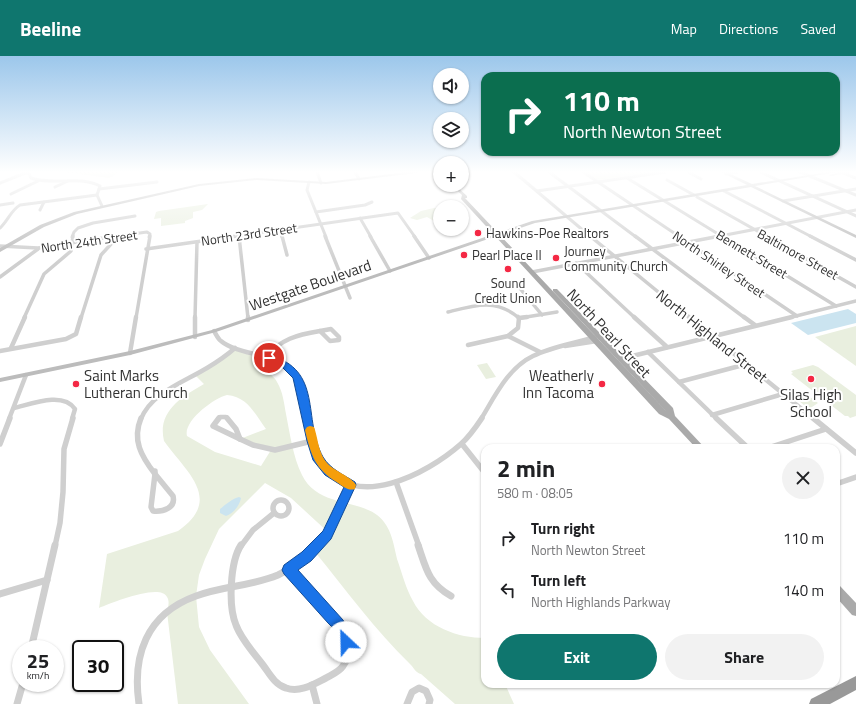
<!DOCTYPE html>
<meta charset="utf-8">
<style>
:root{--surface:#fff;--page:#f2f2f2;--text:#202124;--muted:#757577;--accent:#0f766e}
body{margin:0;font-family:"Titillium Web",sans-serif;background:var(--page);color:var(--text);height:100vh;display:flex;flex-direction:column;font-size:15px;white-space:nowrap}
*{box-sizing:border-box;margin:0}
p{font-size:13px;color:var(--muted)}
.icon{flex:none;width:22px;height:22px;fill:none;stroke:currentColor;stroke-width:2;stroke-linecap:round;stroke-linejoin:round}
.map{position:relative;flex:1;overflow:hidden}
.drawer{position:absolute;left:481px;top:388px;width:359px;height:244px;display:flex;flex-direction:column;background:var(--surface);border-radius:12px;box-shadow:0 1px 3px #0004}
.drawer>*{flex:none}
.banner{position:absolute;left:481px;top:16px;width:359px;height:84px;border-radius:12px;box-shadow:0 1px 3px #0004;background:#0b6e4f;color:#fff;overflow:hidden}
.buttons{position:absolute;left:433px;top:12px;display:grid;gap:8px}
.buttons a{display:grid;place-items:center;width:36px;height:36px;border-radius:50%;background:var(--surface);box-shadow:0 1px 3px #0004;font-size:20px}
.speed{position:absolute;left:12px;top:584px;display:flex;gap:8px;font-size:20px;font-weight:700;text-align:center}
.speed>*{display:grid;place-content:center;width:52px;height:52px;border-radius:50%;background:var(--surface);box-shadow:0 1px 3px #0004;line-height:1}
.speed small{font-size:10px;font-weight:400}
.speed .limit{border:2px solid #111;border-radius:6px;background:#fff;color:#111}
.pin{position:absolute;display:grid;place-items:center;width:34px;height:34px;color:#fff;margin:-17px;border:2px solid #fff;border-radius:50%;box-shadow:0 1px 4px #0007}
.me{position:absolute;width:44px;margin:-22px;rotate:336deg;stroke-linejoin:round;filter:drop-shadow(0 0 3px #0008)}
.turn{display:flex;align-items:center;gap:14px;height:84px;padding:0 16px;font-size:18px}
.turn .icon{width:52px;height:52px;stroke-width:2.5}
.turn b{display:block;font-size:28px;line-height:34px}
.round{display:grid;place-items:center;flex:none;width:42px;height:42px;border-radius:21px;background:var(--page)}
.overview{display:flex;align-items:center;justify-content:space-between;height:68px;padding:0 16px}
h1{font-size:24px;font-weight:700;line-height:30px}
.action{display:flex;gap:8px;margin-top:auto;padding:8px 16px}
.action a{flex:1;height:46px;border-radius:24px;background:var(--accent);color:#fff;font-size:16px;font-weight:700;line-height:46px;text-align:center}
.action a+a{background:var(--page);color:var(--text)}
ul{padding:0;list-style:none}
li{display:flex;align-items:center;gap:12px;height:52px;padding:0 16px}
li div{flex:1}
li b{display:block;font-size:15px}
li em{font-style:normal}
header{display:flex;align-items:center;gap:24px;box-sizing:border-box;height:56px;padding:0 20px;background:var(--accent);color:#fff}
header strong{font-size:19px}
nav{display:flex;gap:22px;margin-inline-start:auto;font-size:14px}
.map>svg:first-child{display:block}
.green{fill:#e9efdf;fill-rule:evenodd}
.water{fill:#cbe4f0}
.lines{fill:none;stroke-linecap:round;stroke-linejoin:round}
.street-far4{stroke:#cfcfcf;stroke-width:3}
.street-far3{stroke:#cfcfcf;stroke-width:3.5}
.street-far2{stroke:#cfcfcf;stroke-width:4.5}
.street-far1{stroke:#cfcfcf;stroke-width:5.5}
.street{stroke:#cfcfcf;stroke-width:7}
.secondary{fill:#bcbcbc;fill-rule:evenodd}
.primary{fill:#aaa;fill-rule:evenodd}
.highway{fill:#999;fill-rule:evenodd}
.route{fill:#1a73e8;stroke:#114b97}
.slow{fill:#f59e0b}
.poi-dot{fill:#f42844;stroke:#fff;stroke-width:1.5}
.labels{text-anchor:middle;dominant-baseline:central;stroke-width:4;stroke-linejoin:round;paint-order:stroke}
.far-poi-label{font-size:13px;fill:#323232;stroke:#fff;text-anchor:start}
.far-street-label{font-size:13px;fill:#323232;stroke:#fff}
.street-label{font-size:15px;fill:#323232;stroke:#fff}
.poi-label{font-size:15px;fill:#323232;stroke:#fff;text-anchor:start}
</style>
<header>
<strong>Beeline</strong>
<nav><a>Map</a><a>Directions</a><a>Saved</a></nav>
</header>
<div class="map">
<svg width="856" height="648" viewBox="0 0 856 648">
<rect width="100%" height="100%" fill="#fff"/>
<g class="green">
<path d="M65,116H120L109,122Z"/>
<path d="M585,116H656L598,124Z"/>
<path d="M208,148L202,154L193,156V162L185,165V167L161,170V162L154,163L156,156L159,155Z"/>
<path d="M434,152H440V164L434,165L427,161L417,164L410,162L421,155Z"/>
<path d="M856,270V310L815,281Z"/>
<path d="M235,292L283,307L269,317C272,320 276,323 277,326C283,336 284,347 286,358C290,378 293,401 302,419C319,454 366,441 384,466C392,476 394,490 397,503C402,517 406,533 413,545C426,571 458,582 485,582V628H505L514,648H455L421,618C416,617 414,612 410,608C375,574 346,534 315,496L329,477L291,442L265,427L219,473L205,503L199,519L196,540L199,571L210,594L249,648H178L167,556C168,552 170,545 167,541C160,527 112,547 99,552L107,498L178,475C224,443 186,416 164,385C157,356 181,341 204,328L195,319ZM227,339C248,341 254,357 266,373L240,383L271,394L261,410L215,396L187,380C183,365 214,342 227,339Z"/>
<path d="M487,307L496,321L486,323L477,309Z"/>
<path d="M813,309L818,311L856,339V360L850,362L848,360H845L791,318L793,317L791,315Z"/>
<path d="M805,337L818,347L809,353L790,338Z"/>
</g>
<g class="water">
<path d="M848,253L856,258V267L808,279L791,267Z"/>
<path d="M239,441L241,442C240,449 233,458 226,460L220,457V453C225,449 233,442 239,441Z"/>
</g>
<g class="lines">
<g class="street-far4">
<path d="M317,116L321,127"/>
<path d="M355,116L359,123"/>
<path d="M514,116L591,181"/>
<path d="M549,116L636,181"/>
<path d="M583,116L680,181"/>
<path d="M688,116L701,123"/>
<path d="M760,116L856,160"/>
<path d="M800,116L856,139"/>
<path d="M841,116L856,122"/>
<path d="M726,118L737,116"/>
<path d="M627,122L723,181"/>
<path d="M667,124L694,139"/>
<path d="M309,126L307,134L326,181"/>
<path d="M0,127L25,117H29L31,122C54,130 78,119 100,130L97,139L102,150"/>
<path d="M55,131L68,125"/>
<path d="M99,133L157,126"/>
<path d="M537,135L665,116"/>
<path d="M724,135L812,181"/>
<path d="M11,138L38,125"/>
<path d="M697,141L768,181"/>
<path d="M783,145L856,133"/>
<path d="M0,149L13,147"/>
<path d="M40,154L44,146"/>
<path d="M316,156L365,149L372,146"/>
<path d="M360,162L371,181"/>
<path d="M0,172C8,165 11,154 20,149L97,139"/>
<path d="M280,174L282,181"/>
<path d="M72,181L74,176L78,172L93,167L135,160"/>
<path d="M110,181L147,176L150,178L149,181"/>
<path d="M230,181L398,157L415,181"/>
<path d="M715,181L856,154"/>
</g>
<g class="street-far3">
<path d="M239,180L248,262"/>
<path d="M282,180L287,199"/>
<path d="M325,180L350,242"/>
<path d="M370,180L390,215"/>
<path d="M414,180L429,202"/>
<path d="M590,180L690,262"/>
<path d="M635,180L745,262"/>
<path d="M678,180L797,260"/>
<path d="M722,180L836,250"/>
<path d="M766,180L856,231"/>
<path d="M810,180L856,204"/>
<path d="M0,190L38,192L116,180"/>
<path d="M146,193L237,180"/>
<path d="M576,207L635,262"/>
<path d="M532,216L720,180"/>
<path d="M0,221L38,193"/>
<path d="M518,230L542,259"/>
<path d="M448,256C475,249 496,242 519,262"/>
<path d="M24,262L44,218L71,195L73,180"/>
<path d="M81,262L101,199L112,187L114,180"/>
<path d="M136,262L150,180"/>
<path d="M195,262L197,186"/>
<path d="M520,262L557,256"/>
<path d="M788,262L856,245"/>
</g>
<g class="street-far2">
<path d="M248,261V264"/>
<path d="M634,261L667,291"/>
<path d="M689,261L814,363"/>
<path d="M744,261L755,269"/>
<path d="M519,262L527,261"/>
<path d="M331,273L339,281V284L330,285L320,275Z"/>
<path d="M214,275C216,278 218,283 221,285C240,301 286,296 299,324C305,336 306,350 308,363"/>
<path d="M508,280L540,296"/>
<path d="M195,281V261"/>
<path d="M468,289L508,280L518,272L519,262L518,261"/>
<path d="M565,290L597,285"/>
<path d="M11,292L25,261"/>
<path d="M0,295L66,283L76,278L81,261"/>
<path d="M648,296L717,363"/>
<path d="M130,297L136,261"/>
<path d="M264,301C283,283 295,279 320,275"/>
<path d="M620,303L792,261"/>
<path d="M679,326L747,308"/>
<path d="M14,352C31,348 63,335 75,353L72,363"/>
<path d="M712,359L783,338"/>
<path d="M9,363L26,319"/>
<path d="M141,363C151,337 184,326 207,312C217,306 226,300 235,292"/>
<path d="M218,363L220,361H226L228,363"/>
<path d="M481,363C495,340 508,312 533,300C551,291 576,287 595,281"/>
</g>
<g class="street-far1">
<path d="M141,362C132,384 141,400 155,418"/>
<path d="M219,362L213,370L240,383"/>
<path d="M227,362L236,373L240,383"/>
<path d="M308,362C311,377 313,393 321,406C354,457 427,418 461,388C469,381 476,371 482,362"/>
<path d="M716,362L748,392"/>
<path d="M813,362L856,397"/>
<path d="M240,383L253,389L275,394L312,385"/>
<path d="M0,388L10,362"/>
<path d="M462,388L485,417"/>
<path d="M768,392L826,373"/>
<path d="M155,418L173,440C176,452 163,456 153,455L151,451Z"/>
<path d="M155,418V415"/>
<path d="M396,426L419,490"/>
<path d="M836,428L856,421"/>
<circle cx="281" cy="452" r="8"/>
<path d="M55,490L60,467L63,436L64,393L73,362"/>
<path d="M241,490L253,474L274,457"/>
<path d="M318,490L334,467L351,429"/>
</g>
<g class="street">
<path d="M241,489C230,506 228,550 236,569C241,583 253,596 263,609C269,617 275,629 286,632C300,637 314,628 326,622C331,619 339,616 343,610C364,581 307,532 288,514"/>
<path d="M418,489C426,512 428,527 451,540"/>
<path d="M0,538L47,524"/>
<path d="M31,593L55,489"/>
<path d="M312,629L317,648"/>
<path d="M17,648L23,627"/>
<path d="M139,648C132,600 146,558 196,540C222,530 252,530 278,519C293,512 308,501 319,489"/>
<path d="M407,648L412,636L419,632L426,635L430,644L429,648"/>
</g>
<g class="secondary">
<path d="M407,116H418L416,117L326,128L257,124L199,130L77,158L44,171L0,196V192L40,169L74,156L199,128L257,122L326,126Z"/>
<path d="M721,116H726L752,128L828,116H837L755,130L856,179V182L751,131L535,167L216,276L130,299L0,326V322L130,295L212,274L532,165L747,129Z"/>
<path d="M842,116H851L831,120L829,119Z"/>
</g>
<g class="primary">
<path d="M451,129H455L467,140V142H465L665,354L666,355L553,235V233H557L673,352L675,360L705,392H696L669,363L659,358L461,143L462,139Z"/>
<path d="M836,529L840,530L856,547V560L852,559L836,541Z"/>
</g>
<path class="highway" d="M856,620V634L830,648H809L811,643Z"/>
</g>
<linearGradient id="sky" x2="0" y2="1"><stop stop-color="#9cc7eb"/><stop offset="0.56" stop-color="#fff"/><stop offset="1" stop-color="#fff" stop-opacity="0"/></linearGradient>
<rect width="856" height="207" fill="url(#sky)"/>
<path class="route" d="M269,299C324,314 302,363 323,401C330,413 344,419 355,426L356,429L331,483L311,505L298,514L343,564L353,586L351,591L346,593L341,591L334,573L328,567L284,518L282,514L284,509L302,496L323,475L344,431L325,419L313,404L307,385L293,322L280,309L266,304L264,302Z"/>
<path class="slow" d="M310,370L314,371L315,374C318,384 319,398 327,407C334,415 352,421 356,429L355,433C348,435 344,431 338,427C315,413 311,399 305,374L307,371Z"/>
<g class="poi-dot">
<circle cx="478" cy="177" r="4"/>
<circle cx="464" cy="199" r="4"/>
<circle cx="556" cy="202" r="4"/>
<circle cx="508" cy="213" r="4"/>
<circle cx="811" cy="323" r="4"/>
<circle cx="76" cy="328" r="4"/>
<circle cx="602" cy="328" r="4"/>
</g>
<g class="labels">
<g class="far-poi-label">
<text x="486" y="177">Hawkins-Poe Realtors</text>
<text x="564" y="195">Journey<tspan x="564" dy="15">Community Church</tspan></text>
<text x="472" y="199">Pearl Place II</text>
<text x="508" y="227" text-anchor="middle">Sound<tspan x="508" dy="15">Credit Union</tspan></text>
</g>
<g class="far-street-label">
<text transform="translate(249 178) rotate(-8)">North 23rd Street</text>
<text transform="translate(89 185) rotate(-8)">North 24th Street</text>
<text transform="translate(752 198) rotate(31)">Bennett Street</text>
<text transform="translate(798 198) rotate(29)">Baltimore Street</text>
<text transform="translate(719 208) rotate(34)">North Shirley Street</text>
</g>
<g class="street-label">
<text transform="translate(310 229) rotate(-19)">Westgate Boulevard</text>
<text transform="translate(609 277) rotate(47)">North Pearl Street</text>
<text transform="translate(712 280) rotate(39)">North Highland Street</text>
</g>
<g class="poi-label">
<text x="84" y="319">Saint Marks<tspan x="84" dy="17">Lutheran Church</tspan></text>
<text x="594" y="319" text-anchor="end">Weatherly<tspan x="594" dy="17">Inn Tacoma</tspan></text>
<text x="811" y="338" text-anchor="middle">Silas High<tspan x="811" dy="17">School</tspan></text>
</g>
</g>
</svg>
<div class="buttons">
<a><svg class="icon" aria-label="sound" viewBox="0 0 24 24"><path d="M4 9h4l5-4v14l-5-4H4zM17 9q2 3 0 6"/></svg></a>
<a><svg class="icon" aria-label="layers" viewBox="0 0 24 24"><path d="M12 4l9 5-9 5-9-5zM3 14l9 5 9-5"/></svg></a>
<a>+</a>
<a>−</a>
</div>
<div class="speed"><div>25<small>km/h</small></div><div class="limit">30</div></div>
<div class="pin" style="left:269px;top:302px;background:#d93025"><svg class="icon" aria-label="arrive" viewBox="0 0 24 24"><path d="M6 21V4h12l-3 4 3 4H6"/></svg></div>
<svg class="me" style="left:346px;top:586px" viewBox="-20 -20 40 40"><circle r="19" fill="#fff"/><path d="M0-13L10 11 0 6-10 11z" fill="#1a73e8"/></svg>
<div class="banner">
<div class="turn"><svg class="icon" aria-label="right" viewBox="0 0 24 24"><path d="M7 20v-9h11M14 6l5 5-5 5"/></svg><div><b>110 m</b>North Newton Street</div></div>
</div>
<section class="drawer">
<div class="overview"><div><h1>2 min</h1><p>580 m · 08:05</p></div><a class="round"><svg class="icon" aria-label="close" viewBox="0 0 24 24"><path d="M6 6l12 12M18 6L6 18"/></svg></a></div>
<ul>
<li><svg class="icon" aria-label="right" viewBox="0 0 24 24"><path d="M7 20v-9h11M14 6l5 5-5 5"/></svg><div><b>Turn right</b><p>North Newton Street</p></div><em>110 m</em></li>
<li><svg class="icon" aria-label="left" viewBox="0 0 24 24"><path d="M17 20v-9H6M10 6l-5 5 5 5"/></svg><div><b>Turn left</b><p>North Highlands Parkway</p></div><em>140 m</em></li>
</ul>
<div class="action"><a>Exit</a><a>Share</a></div>
</section>
</div>
